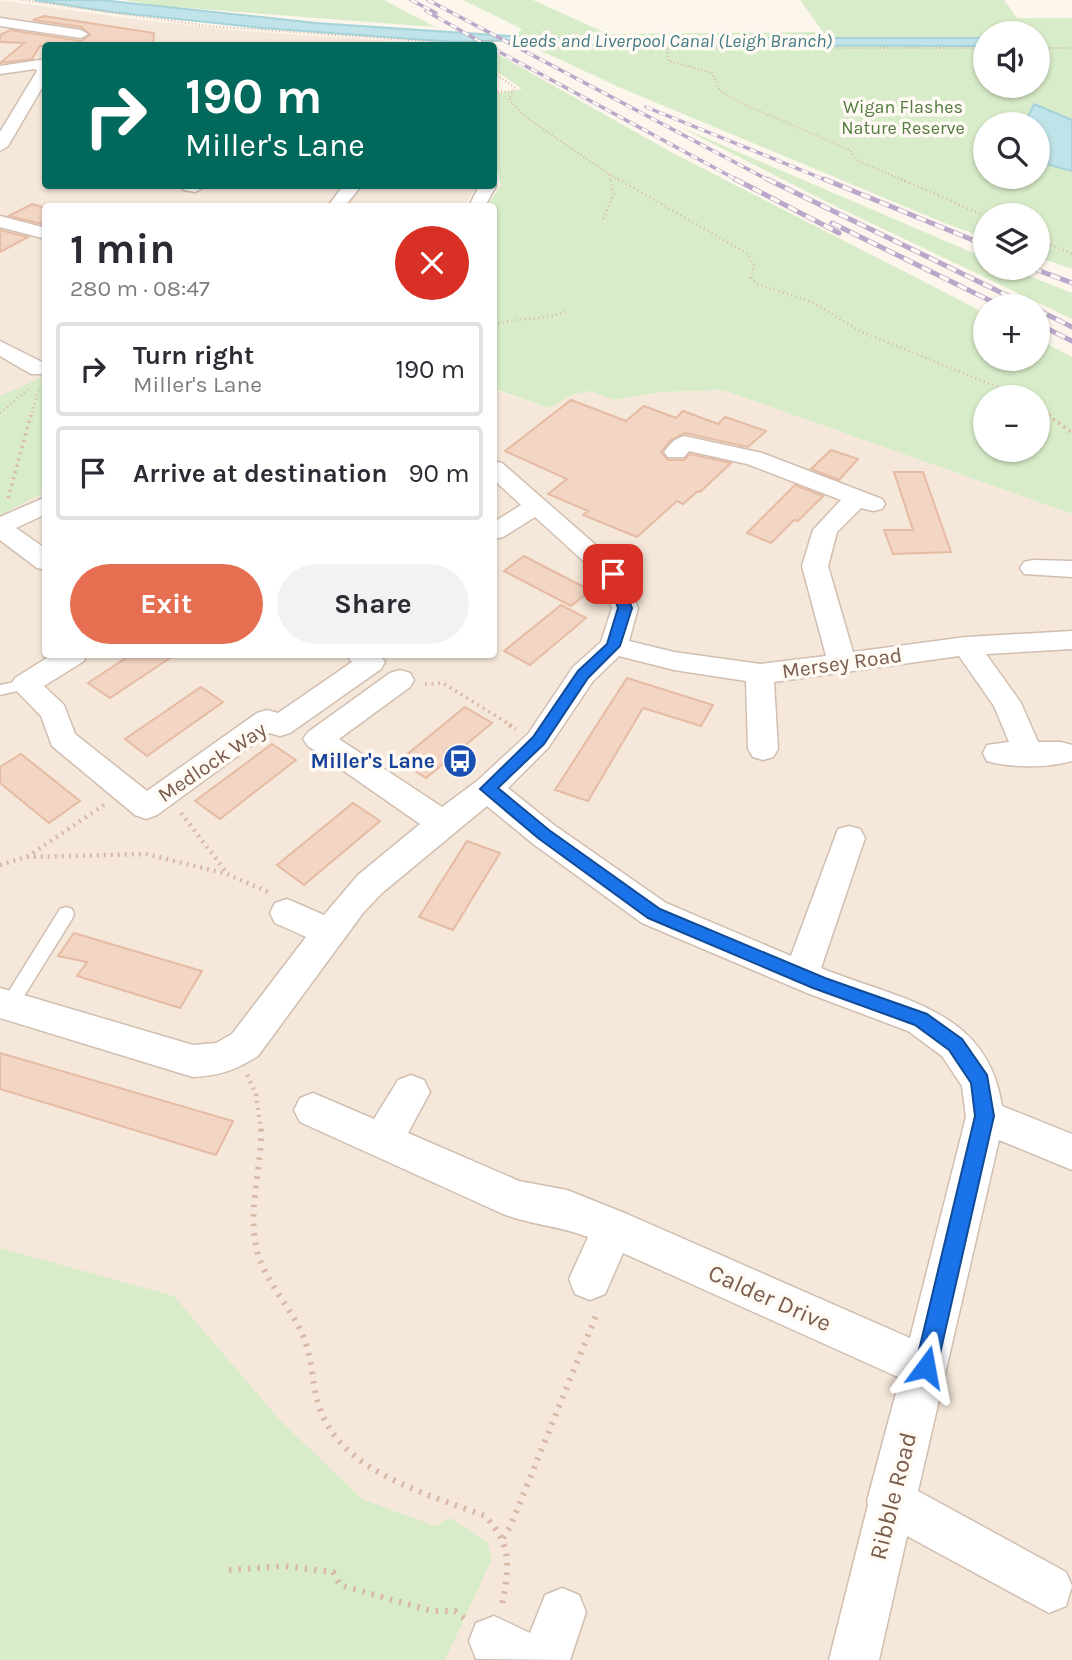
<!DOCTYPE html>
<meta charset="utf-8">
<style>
:root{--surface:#fff;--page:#f2f2f3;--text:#2b2b33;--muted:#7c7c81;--line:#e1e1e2;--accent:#e76f51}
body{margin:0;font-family:Karla,sans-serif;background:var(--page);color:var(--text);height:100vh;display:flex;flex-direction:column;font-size:26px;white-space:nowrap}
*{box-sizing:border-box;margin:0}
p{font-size:23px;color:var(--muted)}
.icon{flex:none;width:38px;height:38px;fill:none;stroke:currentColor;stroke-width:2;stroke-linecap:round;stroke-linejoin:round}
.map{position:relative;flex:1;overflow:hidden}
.drawer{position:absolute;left:42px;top:203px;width:455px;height:455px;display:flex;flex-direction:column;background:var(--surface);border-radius:7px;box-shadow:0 2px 5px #0004}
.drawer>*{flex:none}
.banner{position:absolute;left:42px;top:42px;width:455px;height:147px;border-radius:7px;box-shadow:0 2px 5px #0004;background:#00695c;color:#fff;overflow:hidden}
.fabs{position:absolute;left:973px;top:21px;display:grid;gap:14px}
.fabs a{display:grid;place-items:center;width:77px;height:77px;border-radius:50%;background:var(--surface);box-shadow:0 2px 5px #0004;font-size:35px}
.pin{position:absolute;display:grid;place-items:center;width:60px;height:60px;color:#fff;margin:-30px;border-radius:14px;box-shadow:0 4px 10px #0006}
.me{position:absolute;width:77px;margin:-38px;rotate:13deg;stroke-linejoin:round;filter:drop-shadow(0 0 5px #0008)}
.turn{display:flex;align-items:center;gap:24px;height:147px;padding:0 28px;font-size:32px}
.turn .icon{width:91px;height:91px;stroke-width:2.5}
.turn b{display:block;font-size:49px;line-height:60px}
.round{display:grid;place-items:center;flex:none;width:74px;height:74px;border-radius:37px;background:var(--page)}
.head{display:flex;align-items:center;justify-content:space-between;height:119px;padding:0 28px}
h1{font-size:42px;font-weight:700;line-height:52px}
.button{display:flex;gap:14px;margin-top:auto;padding:14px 28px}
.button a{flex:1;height:80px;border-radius:42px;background:var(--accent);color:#fff;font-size:28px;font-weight:700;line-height:80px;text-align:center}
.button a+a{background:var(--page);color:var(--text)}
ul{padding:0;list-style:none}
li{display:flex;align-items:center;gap:21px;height:94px;margin:0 14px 10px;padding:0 14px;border:4px solid var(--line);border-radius:7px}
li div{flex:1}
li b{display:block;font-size:26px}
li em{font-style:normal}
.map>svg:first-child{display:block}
.residential{fill:#f5e8da}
.green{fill:#d8ecc9;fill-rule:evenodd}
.water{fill:#bfe3e8;stroke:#a5d3da;stroke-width:2}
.building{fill:#f3d5c3;stroke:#e6bba3;stroke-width:2}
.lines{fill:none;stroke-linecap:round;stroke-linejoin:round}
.lane-casing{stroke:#d1beb0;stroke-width:3}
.street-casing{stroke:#d1beb0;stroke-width:3}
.path-far4{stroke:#d9b8a5;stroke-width:2;stroke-dasharray:1 2.5;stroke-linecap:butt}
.path-far3{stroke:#d9b8a5;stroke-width:2.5;stroke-dasharray:1 3.5;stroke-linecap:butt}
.path-far2{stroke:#d9b8a5;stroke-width:3.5;stroke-dasharray:2 4.5;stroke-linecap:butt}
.path-far1{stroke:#d9b8a5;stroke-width:4.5;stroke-dasharray:2 5;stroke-linecap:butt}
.path{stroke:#d9b8a5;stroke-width:6;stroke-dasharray:2.5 7;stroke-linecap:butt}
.lane{fill:#fff;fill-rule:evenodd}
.street{fill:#fff;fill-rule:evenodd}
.rail-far1-casing{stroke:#b9a8c9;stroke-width:3.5}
.rail-casing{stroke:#b9a8c9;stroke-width:5}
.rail-far1{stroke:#fffaf3;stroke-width:2.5;stroke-dasharray:7;stroke-linecap:butt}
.rail{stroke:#fffaf3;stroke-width:3.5;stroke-dasharray:10;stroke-linecap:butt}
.route{fill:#1a73e8;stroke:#114b97;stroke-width:2}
.labels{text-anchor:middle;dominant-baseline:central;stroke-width:7;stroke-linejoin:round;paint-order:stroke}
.far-park-label{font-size:18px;fill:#537a41;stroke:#fffaf3}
.far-water-label{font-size:19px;font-style:italic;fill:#437c86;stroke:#fffaf3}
.street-label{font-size:21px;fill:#7a5c4d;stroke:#fffaf3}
.transit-label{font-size:21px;font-weight:bold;fill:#164399;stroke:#fffaf3;text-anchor:end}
.near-street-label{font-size:24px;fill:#7a5c4d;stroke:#fffaf3}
</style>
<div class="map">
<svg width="1072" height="1660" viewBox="0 0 1072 1660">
<rect width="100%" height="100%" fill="#fdf6ec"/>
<path class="residential" d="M0,0L134,19L245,31L457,45L46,46V186H476L465,206H46V654H494V390L549,408L572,395L591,391L614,400L662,392L723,390L1072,514V1660H0Z"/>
<g class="green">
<path d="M124,0H384L435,27L161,6Z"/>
<path d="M463,0H533L608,34L823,32L800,0H1004L1017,18H1072V269L1038,257V215H985V238L942,222L621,88L507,35H516L522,29ZM985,33H1038V86H985ZM985,124H1038V177H985Z"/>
<path d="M494,52L671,152L985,313V359H1038V339L1072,357V514L723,390L662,392L614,400L590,391L572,395L549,408L494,389V206H487L501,185L494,157V94L522,89L494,70ZM985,397H1038V450H985Z"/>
<path d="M680,127L985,258V268H1009L1072,293V319L827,202Z"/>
<path d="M45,376V492L0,515V396Z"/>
<path d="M0,1248L174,1296L279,1419L362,1499L435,1526L450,1518L487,1542L492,1559L445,1660H0Z"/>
</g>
<g class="water">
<path d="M34,0H101L316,23L538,38H985V46L537,45L514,40L454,42L262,28L111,12Z"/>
<path d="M1034,104L1072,120V171L1038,162V124H1019L1027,119Z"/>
</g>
<g class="building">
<path d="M44,16L154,33L153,46H40L32,59L0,63L24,43L0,42V35L10,30L81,41L90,35L81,27L33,20Z"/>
<path d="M32,204L46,208V225L9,216Z"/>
<path d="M0,230L28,237L0,252Z"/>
<path d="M571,400L626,421L644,406L676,418L683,411L718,424L725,417L766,431L748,447L685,433L671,440L661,452L668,460H684L690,454L731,463L700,492L698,491L683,504L677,501L637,537L583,515L588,511L548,494L567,479L505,451Z"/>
<path d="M831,450L858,459L839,480L811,469Z"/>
<path d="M894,472H923L951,552L893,554L884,530H913Z"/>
<path d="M795,485L823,496L798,521L794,520L771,543L747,533Z"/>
<path d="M524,556L574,582L591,590L571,606L504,571Z"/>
<path d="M561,605L586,618L530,665L504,651Z"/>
<path d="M132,654H176L110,698L88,683Z"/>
<path d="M627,678L713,705L701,726L643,708L588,801L555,790Z"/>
<path d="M201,687L223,702L147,756L125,739Z"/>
<path d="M465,707L492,723L426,778L399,761Z"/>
<path d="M272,744L296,760L220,819L195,801Z"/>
<path d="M21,754L50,777L80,801L49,823L0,783V767Z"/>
<path d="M353,803L380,821L304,885L277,865Z"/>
<path d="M467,841L500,853L453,930L419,917Z"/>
<path d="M74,933L202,971L180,1008L77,976L87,962L58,956Z"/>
<path d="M0,1053L233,1121L216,1155L0,1089Z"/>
</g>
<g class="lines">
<g class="lane-casing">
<g id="lane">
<path d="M25,680L30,682L32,685L30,688L0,695V685Z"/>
<path d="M66,907L72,909L74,914L72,919L16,1009L10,1012L4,1009L1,1004L4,999L60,909Z"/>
</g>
</g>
<g class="street-casing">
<g id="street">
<path d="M0,18L81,30L88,34L81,38L0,26Z"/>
<path d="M46,59V81L8,146L0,151V132L37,71L35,69L0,74V66Z"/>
<path d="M494,183L496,186L485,206H469L479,186H494Z"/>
<path d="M181,186H203L204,187L195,192L184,190Z"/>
<path d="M343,186H361L345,206H328Z"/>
<path d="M0,216L46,228V239L0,227Z"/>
<path d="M0,341L46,364V374H31L0,356Z"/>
<path d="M684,436L762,453L882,499L885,504L882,509L873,511L861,508L837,532L828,566L853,652L966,637L1072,631V649L986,654L1021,703L1038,742H1061L1072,745V761C1048,768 1011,768 987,761L983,753L987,745L1009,742L994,706L959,656L774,682L778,749L773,757L763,760L753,757L748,749L746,681L674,670L619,656L593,681L548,748L508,788L554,825L666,903L791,956L838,829L849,826L860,829L865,838L821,968C898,1000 987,1007 1002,1106L1072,1134V1170L999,1140L918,1491L1066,1572L1072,1586L1066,1606L1049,1613L907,1536L879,1660H829L868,1505L867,1501L900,1378L623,1253L605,1294L590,1300L575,1294L569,1279L588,1237C560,1226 531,1225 503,1214L300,1122L294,1110L300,1098L313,1093L374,1119L398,1080L411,1075L424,1080L430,1092L408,1133L519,1181L567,1190L627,1214L910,1338L966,1117L962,1086L942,1056L908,1031L807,993L642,923L532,843L487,806L382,893L363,913L258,1056C233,1071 221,1075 193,1077L0,1018V988L193,1045L216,1043L232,1034L306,937L275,923L270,913L275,903L287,899L324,915L358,875L420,824L308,746L303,739L308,732L390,673L400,670L410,673L414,680L410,687L339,739L442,807L477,781L528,734L573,667L601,642L612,608L601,577L535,517L503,537L494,539V522L521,505L494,480V461L502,463L622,568L638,608L629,641L674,652L760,664L826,656L802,566L813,530L841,500L747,464L689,451L684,457H668L664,452C670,444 674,439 684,436Z"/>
<path d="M46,497V514L16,528L46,549V570L37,568L0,540V517Z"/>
<path d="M1033,560L1072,561V577L1024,574L1020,568L1024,562Z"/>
<path d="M53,654H87L84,661L44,686L64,705L75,734L147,791L257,713L267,710L278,713L352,662L346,654H379L385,662L381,669L290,733L280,736L269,733L157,815L146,819L135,815L52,746L41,716L11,685L15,678Z"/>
<path d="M562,1588L579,1595L586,1612L570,1660L476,1659L469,1641L476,1623L494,1616L530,1633L545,1595Z"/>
</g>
</g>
<g class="path-far4">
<path d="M22,0L208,26L448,43L506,40L562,48H985"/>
<path d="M1038,48H1072"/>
<path d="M667,49L669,61L712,73L720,91L741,103L850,150L856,160L905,181"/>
<path d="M494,73L515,88L509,99L524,116L609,174L611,181"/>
<path d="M494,92L513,91"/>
<path d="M609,174L621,181"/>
</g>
<g class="path-far3">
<path d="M618,179L748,254L754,265L751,278L757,284L812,302L860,331L1022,397"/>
<path d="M901,179L985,216"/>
<path d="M603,219L614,193L610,179"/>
<path d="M1038,239L1072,254"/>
<path d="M494,325C517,316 544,322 566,311"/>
<path d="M1038,408L1050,417"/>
<path d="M0,413L31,387"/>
<path d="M31,417L39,388"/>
</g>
<g class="path-far2">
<path d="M1048,415L1072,433"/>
<path d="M8,498L31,415"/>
<path d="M425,684L443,683L512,726"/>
</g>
<g class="path-far1">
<path d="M509,725L516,729"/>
<path d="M181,813L227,873"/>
<path d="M27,857L104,805"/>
<path d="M0,865L26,857L146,854L227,874L268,892"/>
<path d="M247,1075L256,1094L261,1131"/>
</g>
<g class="path">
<path d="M261,1129C262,1171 245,1216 259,1257C269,1287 294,1311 305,1341C313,1363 312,1387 320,1409C343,1473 428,1494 485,1516C513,1546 509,1567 502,1605"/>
<path d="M503,1538L510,1527L597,1313"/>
<path d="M229,1570L284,1566L333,1572L340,1585L432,1611H455L465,1619"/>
</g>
<use href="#lane" class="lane"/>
<use href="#street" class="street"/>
<g class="rail-far1-casing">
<g id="rail-far1">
<path d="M411,0L436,13"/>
<path d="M428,0L770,181"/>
<path d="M426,11L488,46"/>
<path d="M494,49L739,181"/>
<path d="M646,107L828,181"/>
</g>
</g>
<g class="rail-casing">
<g id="rail">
<path d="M735,179L839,233"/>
<path d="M767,179L1029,306"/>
<path d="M824,179L985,245"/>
<path d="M832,223L1001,306"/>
<path d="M1032,268L1072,283"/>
<path d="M1038,310L1072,327"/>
<path d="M1038,324L1072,341"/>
</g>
</g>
<use href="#rail-far1" class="rail-far1"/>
<use href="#rail" class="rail"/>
</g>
<path class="route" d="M613,570L619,574L632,608L620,646L588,678L544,744L498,788L549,830L660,909L825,978L927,1014L962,1039L987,1075L994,1116L937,1367L934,1375L926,1378L919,1375L915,1367L975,1116L971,1083L949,1050L915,1025L813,988L648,918L538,838L480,789L533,737L578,671L607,644L618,608L606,574Z"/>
<defs>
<g id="bus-disc" transform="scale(1.75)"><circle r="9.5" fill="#1a4fb4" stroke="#fffaf3"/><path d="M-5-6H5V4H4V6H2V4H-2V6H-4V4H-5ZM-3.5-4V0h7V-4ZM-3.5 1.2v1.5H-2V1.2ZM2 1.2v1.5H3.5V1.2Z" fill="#fff"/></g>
</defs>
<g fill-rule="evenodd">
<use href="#bus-disc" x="460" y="761"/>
</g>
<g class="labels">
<g class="far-park-label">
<text x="903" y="107">Wigan Flashes<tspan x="903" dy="21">Nature Reserve</tspan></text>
</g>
<g class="far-water-label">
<text x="672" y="41">Leeds and Liverpool Canal (Leigh Branch)</text>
</g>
<g class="street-label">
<text transform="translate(842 663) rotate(-8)">Mersey Road</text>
<text transform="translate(212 762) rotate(-34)">Medlock Way</text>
</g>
<g class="transit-label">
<text x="435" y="761">Miller's Lane</text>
</g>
<g class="near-street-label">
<text transform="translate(770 1298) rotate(24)">Calder Drive</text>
<text transform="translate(893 1496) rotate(-76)">Ribble Road</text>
</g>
</g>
</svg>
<div class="fabs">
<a><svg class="icon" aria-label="sound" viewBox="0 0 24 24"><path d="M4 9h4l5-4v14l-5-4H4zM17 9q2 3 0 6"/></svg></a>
<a><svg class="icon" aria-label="search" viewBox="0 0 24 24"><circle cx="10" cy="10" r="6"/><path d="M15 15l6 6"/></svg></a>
<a><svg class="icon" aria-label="layers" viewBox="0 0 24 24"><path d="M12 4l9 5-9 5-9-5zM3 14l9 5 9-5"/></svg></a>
<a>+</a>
<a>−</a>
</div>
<div class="pin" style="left:613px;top:574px;background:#d93025"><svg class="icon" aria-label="arrive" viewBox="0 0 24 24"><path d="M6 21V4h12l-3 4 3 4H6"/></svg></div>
<svg class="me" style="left:926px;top:1367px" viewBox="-20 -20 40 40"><path d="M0-17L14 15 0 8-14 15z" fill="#1a73e8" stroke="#fff" stroke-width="4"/></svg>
<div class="banner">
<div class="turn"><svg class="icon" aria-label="right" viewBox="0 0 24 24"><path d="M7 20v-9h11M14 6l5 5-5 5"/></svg><div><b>190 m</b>Miller's Lane</div></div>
</div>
<section class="drawer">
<div class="head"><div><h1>1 min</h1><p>280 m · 08:47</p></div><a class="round" style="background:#d93025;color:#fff"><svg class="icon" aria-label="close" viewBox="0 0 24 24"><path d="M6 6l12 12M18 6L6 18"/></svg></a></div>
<ul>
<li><svg class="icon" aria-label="right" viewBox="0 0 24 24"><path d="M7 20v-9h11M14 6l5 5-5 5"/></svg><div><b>Turn right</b><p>Miller's Lane</p></div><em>190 m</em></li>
<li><svg class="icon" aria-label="arrive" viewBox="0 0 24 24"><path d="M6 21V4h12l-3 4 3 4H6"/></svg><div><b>Arrive at destination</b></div><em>90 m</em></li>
</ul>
<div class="button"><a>Exit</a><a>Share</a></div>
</section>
</div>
